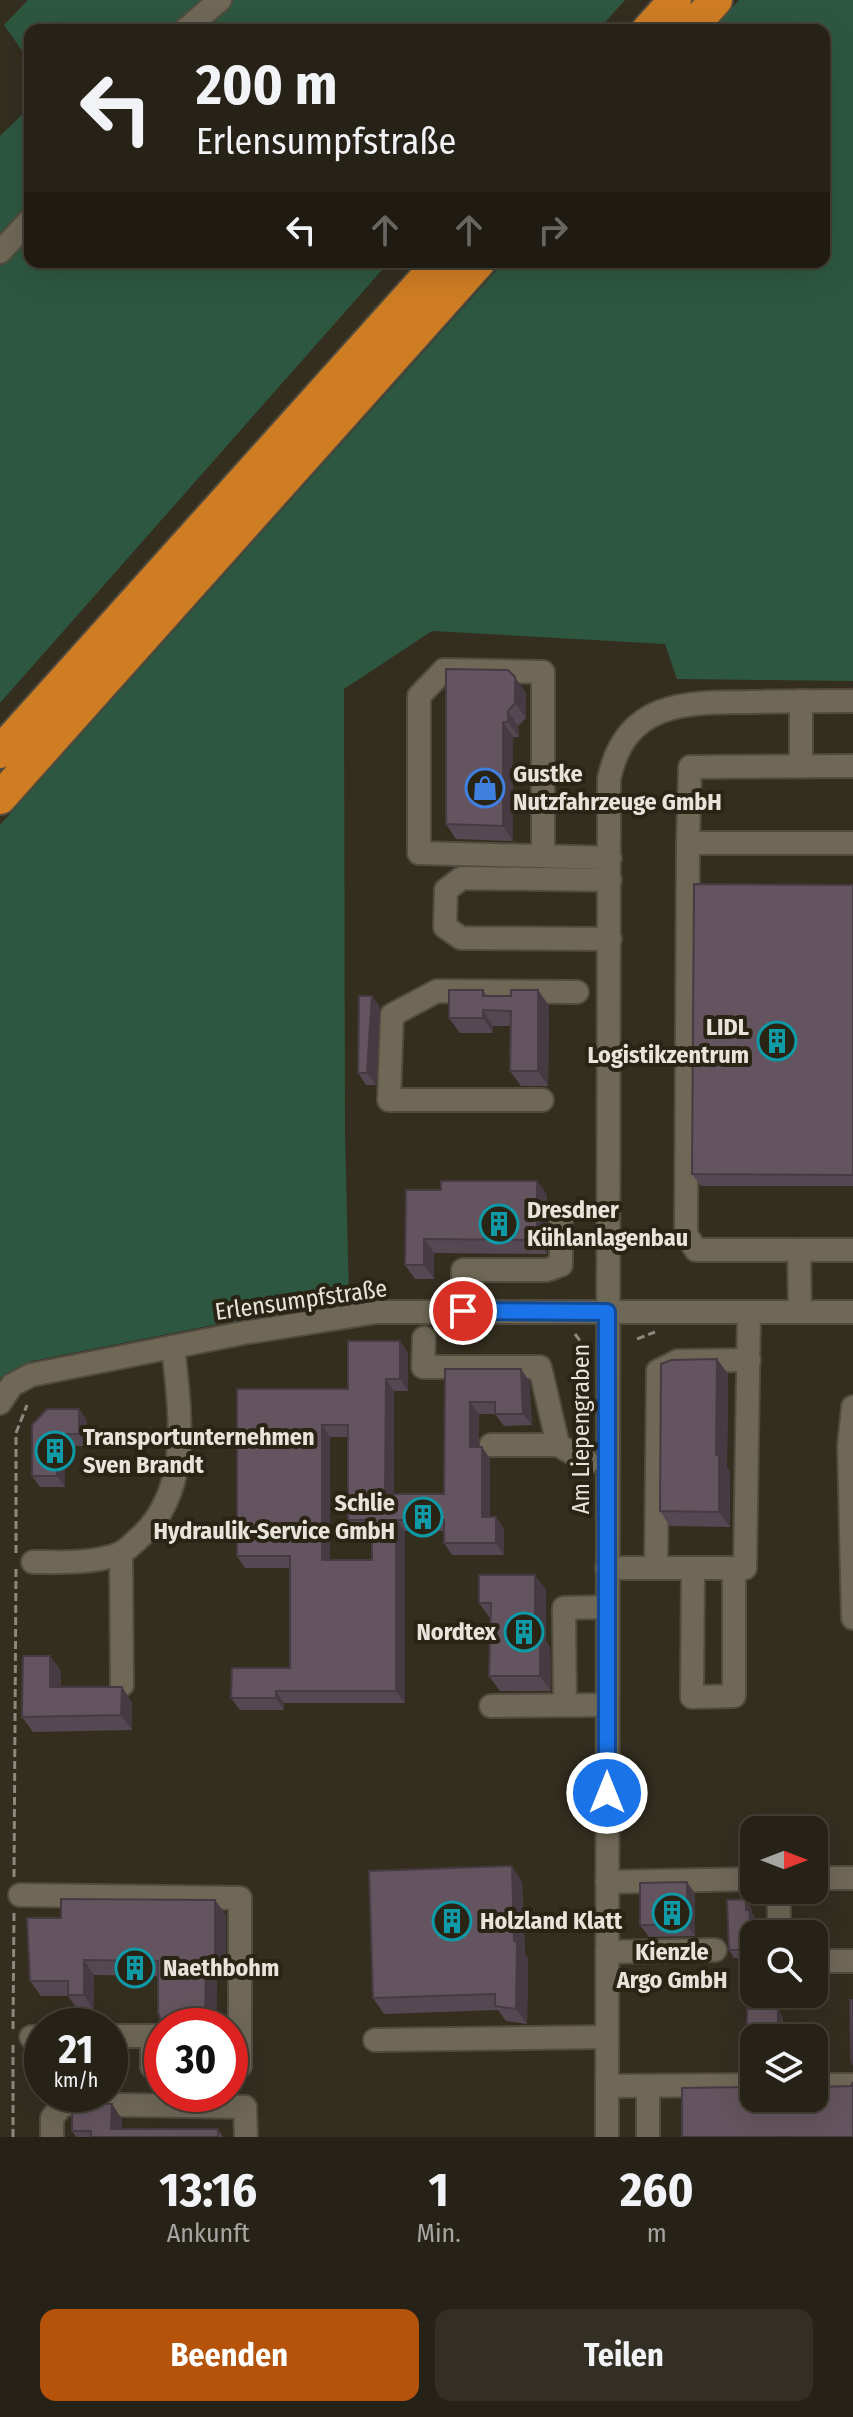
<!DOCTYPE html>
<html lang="de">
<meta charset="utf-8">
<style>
:root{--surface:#272217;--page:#332f24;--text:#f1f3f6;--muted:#a4a4a1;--line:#433f36;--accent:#b45309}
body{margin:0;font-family:"Fira Sans Condensed",sans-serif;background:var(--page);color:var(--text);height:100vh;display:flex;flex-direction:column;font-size:30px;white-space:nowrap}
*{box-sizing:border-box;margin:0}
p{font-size:26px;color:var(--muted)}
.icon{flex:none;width:44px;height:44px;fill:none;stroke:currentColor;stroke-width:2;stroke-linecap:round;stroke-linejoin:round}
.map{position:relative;height:2137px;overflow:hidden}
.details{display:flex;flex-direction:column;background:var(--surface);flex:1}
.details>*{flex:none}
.guide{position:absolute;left:24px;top:24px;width:806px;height:244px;border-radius:16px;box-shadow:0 8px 32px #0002,0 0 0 2px var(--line);background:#272217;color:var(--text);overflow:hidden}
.needle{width:52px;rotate:90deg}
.buttons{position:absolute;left:740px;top:1816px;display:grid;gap:16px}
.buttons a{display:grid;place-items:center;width:88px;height:88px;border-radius:16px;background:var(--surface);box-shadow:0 8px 32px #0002,0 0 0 2px var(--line);font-size:40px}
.speed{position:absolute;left:24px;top:2008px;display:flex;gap:16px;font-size:40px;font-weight:700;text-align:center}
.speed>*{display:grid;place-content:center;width:104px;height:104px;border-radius:50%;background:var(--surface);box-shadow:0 8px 32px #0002,0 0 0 2px var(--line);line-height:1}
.speed small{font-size:20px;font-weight:400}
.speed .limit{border:12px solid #d22;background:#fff;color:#111}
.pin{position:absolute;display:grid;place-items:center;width:68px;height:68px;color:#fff;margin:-34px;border:4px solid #fff;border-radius:50%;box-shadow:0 2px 8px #0007}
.me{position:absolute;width:88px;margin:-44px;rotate:0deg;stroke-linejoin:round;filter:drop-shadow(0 0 6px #0008)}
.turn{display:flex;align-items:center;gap:28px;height:168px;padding:0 40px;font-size:36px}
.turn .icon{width:104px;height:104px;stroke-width:2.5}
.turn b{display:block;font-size:56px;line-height:68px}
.lanes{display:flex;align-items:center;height:76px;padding:0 40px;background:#0003;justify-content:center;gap:40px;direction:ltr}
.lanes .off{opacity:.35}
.eta{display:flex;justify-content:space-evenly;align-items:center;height:136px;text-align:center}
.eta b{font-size:48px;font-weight:700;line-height:56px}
.button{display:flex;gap:16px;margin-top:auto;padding:16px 40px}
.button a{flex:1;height:92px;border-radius:16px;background:var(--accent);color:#fff;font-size:32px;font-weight:700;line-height:92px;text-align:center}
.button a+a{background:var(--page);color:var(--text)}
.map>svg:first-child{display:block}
.green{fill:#2e5741}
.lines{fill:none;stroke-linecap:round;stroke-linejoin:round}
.minor-casing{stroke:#514c3f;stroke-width:26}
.highway-casing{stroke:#514c3f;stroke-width:36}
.path{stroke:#8d887c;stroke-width:3;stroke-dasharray:8 4;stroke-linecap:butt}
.minor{stroke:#6f6857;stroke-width:22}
.highway{stroke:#cf7d23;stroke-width:32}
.wall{fill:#564852;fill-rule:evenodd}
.shaded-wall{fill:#463b42}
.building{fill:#64545f;stroke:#463b42;stroke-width:2;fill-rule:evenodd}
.route-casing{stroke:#114b97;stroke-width:20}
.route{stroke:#1a73e8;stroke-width:14}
.labels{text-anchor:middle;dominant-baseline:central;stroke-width:8;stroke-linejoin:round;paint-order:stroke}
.poi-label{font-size:24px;font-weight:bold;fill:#e9e4db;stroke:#2a2415;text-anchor:start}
.street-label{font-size:24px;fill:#e9e4db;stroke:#2a2415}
</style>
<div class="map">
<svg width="853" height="2137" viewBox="0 0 853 2137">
<rect width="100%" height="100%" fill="#342e1f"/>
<g class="green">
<path d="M28,0H625L598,30H30V62L4,25Z"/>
<path d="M739,0H853V681L677,679L665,644L432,631L344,689L345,1135L349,1298L32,1361L0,1378V825L504,262H824V30H712Z"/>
<path d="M30,107V262H389L0,703V136Z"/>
</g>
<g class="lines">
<g class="minor-casing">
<g id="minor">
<path d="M185,30L220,0"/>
<path d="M0,252L30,220"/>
<path d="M801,701V766"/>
<path d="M688,843L690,767L853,766"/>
<path d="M543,856V672L444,670L419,696V853L610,858"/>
<path d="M610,880L462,878L446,890L445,927L461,938L610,939"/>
<path d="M542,1100H389L392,1015L437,991L577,992"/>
<path d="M799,1250H696L686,1234L688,843H853"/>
<path d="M463,1293V1270H547L561,1265V1215"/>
<path d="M800,1312L799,1250H853"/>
<path d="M424,1338L423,1367H540L558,1445"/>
<path d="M0,1403L12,1385L31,1375L243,1333L377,1312H853"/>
<path d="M853,1407L849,1446L853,1618"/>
<path d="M491,1445H558L588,1462"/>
<path d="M121,1553L122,1685"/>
<path d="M33,1562C61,1562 91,1564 119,1554C126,1551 132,1544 138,1539C193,1491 180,1411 173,1347"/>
<path d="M607,1568H745L749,1312"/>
<path d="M656,1568L658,1371L678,1361L749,1360"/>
<path d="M693,1568L692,1697L734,1696V1568"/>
<path d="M565,1705L564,1608L607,1607"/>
<path d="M491,1706L607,1705"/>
<path d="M814,1878H853"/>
<path d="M607,1882L754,1879"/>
<path d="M779,1890V1934"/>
<path d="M20,1895L240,1898V2066H230"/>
<path d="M607,1952L715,1950"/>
<path d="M814,1961H853"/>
<path d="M110,2036H158"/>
<path d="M152,2036V2067H162"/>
<path d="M31,2037H42"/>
<path d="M375,2040L607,2037"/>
<path d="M814,2085H853"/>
<path d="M607,2086L754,2085"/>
<path d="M648,2086V2137"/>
<path d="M52,2137V2118L63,2104L245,2107L246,2137"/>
<path d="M607,2137L609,779C625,702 684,702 748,702C783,701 818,701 853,701"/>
</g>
</g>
<g class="highway-casing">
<g id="highway">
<path d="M648,30L675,0"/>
<path d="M689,30L716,0"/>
<path d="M0,752L440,262"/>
<path d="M0,798L479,262"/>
</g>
</g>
<g class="path">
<path d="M575,1334L589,1353"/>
<path d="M637,1339L655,1332"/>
<path d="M16,1553V1433L27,1405"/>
<path d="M14,1877L16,1569"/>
<path d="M13,2029L14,1913"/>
<path d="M13,2045V2137"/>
</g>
<use href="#minor" class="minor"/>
<use href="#highway" class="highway"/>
</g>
<g class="wall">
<path d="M508,670L526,693V718L518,726L519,737H513V841L456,839L446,824Z"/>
<path d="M853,885V1186H701L692,1174Z"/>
<path d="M483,990L487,996H511L538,990L549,1006L548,1086H521L510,1071L511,1026H493V1033H460L449,1018Z"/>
<path d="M372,996L380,1008L376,1085H366L358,1073Z"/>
<path d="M537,1181L547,1195V1254L434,1253V1279H415L405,1265L441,1190Z"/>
<path d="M400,1341L408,1353V1391H394V1494H444L445,1369H521L529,1381L532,1425L504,1426L495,1414H479V1447H482L490,1459V1517H496L504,1529V1555H452L444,1543V1531H405V1703H284V1710H240L231,1698L290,1668V1568H245L237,1556V1389H348ZM330,1437H348V1520L356,1531H372V1560H330Z"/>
<path d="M717,1359L728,1374L727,1467L730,1471V1527L670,1526L660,1511Z"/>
<path d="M79,1409L87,1421V1446H76L65,1456V1487H40L32,1476Z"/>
<path d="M546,1590V1641L550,1647L551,1691H500L489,1676L490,1618L479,1603Z"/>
<path d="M50,1656L61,1671V1687L132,1702V1730L33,1732L22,1717Z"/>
<path d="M522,1882L525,1954L528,1959L527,2024L506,2021L498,2010L384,2014L373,1998Z"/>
<path d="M687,1882L695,1894V1936L649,1937L640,1925Z"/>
<path d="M751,1907L752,1913L755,1918L753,1958H734L729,1950Z"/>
<path d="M226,1915V1976H217L216,2026H162V2046L158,2039L161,2022L158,1976L94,1975V2010H78L68,1996H41L30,1981L61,1918Z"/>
<path d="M783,2017V2038H754V2048H752L747,2040Z"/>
<path d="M122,2119V2129H218L223,2137H76L72,2131Z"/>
</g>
<g class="shaded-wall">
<path d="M515,677L526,693V718L515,703Z"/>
<path d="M508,711L518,726L519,737L508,722Z"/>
<path d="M503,722L513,737V841L503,826Z"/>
<path d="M538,990L549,1006L548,1086L538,1071Z"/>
<path d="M372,996L380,1008L376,1085L367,1073Z"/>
<path d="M483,1010L493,1026V1033L483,1018Z"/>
<path d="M537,1181L547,1195V1254L537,1240Z"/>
<path d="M424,1239L434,1253V1279L424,1265Z"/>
<path d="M400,1341L408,1353V1391L400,1379Z"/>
<path d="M717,1359L728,1374L727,1467L730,1471V1527L719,1512L716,1455Z"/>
<path d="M521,1369L529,1381L532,1425L523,1414Z"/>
<path d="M386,1379L394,1391V1506L385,1494Z"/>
<path d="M470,1402L479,1414V1458L470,1447Z"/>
<path d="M79,1409L87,1421V1446L79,1434Z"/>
<path d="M322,1425L330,1437V1572L322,1560Z"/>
<path d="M57,1444L65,1456V1487L57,1476Z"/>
<path d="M482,1447L490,1459V1529L482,1517Z"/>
<path d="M496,1517L504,1529V1555L496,1543Z"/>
<path d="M396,1520L405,1531V1703L396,1691Z"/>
<path d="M535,1575L546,1590V1641L550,1647L551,1691L540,1676L535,1631Z"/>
<path d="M50,1656L61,1671V1702L50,1687Z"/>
<path d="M122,1687L132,1702V1730L121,1715Z"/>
<path d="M276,1691L284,1703V1710L276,1698Z"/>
<path d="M512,1866L522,1882L525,1954L528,1959L527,2024L516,2009Z"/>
<path d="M687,1882L695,1894V1936L687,1925Z"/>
<path d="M746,1899L751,1907L752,1913L755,1918L753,1958L748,1950Z"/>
<path d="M215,1900L226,1915V1976L215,1960Z"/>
<path d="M84,1960L94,1975V2010L84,1995Z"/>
<path d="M206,1960L217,1976L216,2026H205Z"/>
<path d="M778,2009L783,2017V2038H778Z"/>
<path d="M112,2104L122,2119V2137L111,2129Z"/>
</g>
<g class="building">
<path d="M446,669L508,670L515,677V703L508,711V722H503V826L446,824Z"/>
<path d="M694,884L853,885V1175L692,1174Z"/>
<path d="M449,990H483V996H511V990H538V1071H510L511,1011L483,1010V1018H449Z"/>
<path d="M359,996H372L367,1073H358Z"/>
<path d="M441,1181H537V1240L424,1239V1265H405L406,1190H441Z"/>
<path d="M348,1341H400V1379H386L385,1494H444L445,1369H521L523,1414H495V1402H470V1447H482V1517H496V1543H444V1520H396V1691H276V1698H231L232,1668H290V1556H237V1389H348ZM322,1425H348V1520H372V1560H322Z"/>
<path d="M717,1359L716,1455H719V1512L660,1511L661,1364L671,1360Z"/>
<path d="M47,1409H79V1434H67L57,1444V1476H32V1425Z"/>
<path d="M479,1575H535V1631H540V1676H489L491,1603H479Z"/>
<path d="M23,1656H50V1687H122L121,1715L22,1717Z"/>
<path d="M512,1866L514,1941L517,1943L516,2009L495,2006V1994L373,1998L369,1871Z"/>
<path d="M687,1882V1925H640V1883Z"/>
<path d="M61,1899L215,1900V1960H206L205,2026H162V2043L158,2039L161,2022L158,2012V1961L84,1960V1995H68V1981H30L27,1918H61Z"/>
<path d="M746,1899V1910H750L748,1950H729L727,1900Z"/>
<path d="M850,2000H853V2064L851,2061Z"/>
<path d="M747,2009H778V2038H754V2040H747Z"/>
<path d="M754,2082V2098H814V2087L851,2086L853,2082V2137H682V2088L746,2087Z"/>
<path d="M72,2103L112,2104L111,2129H218V2137H91V2131H72Z"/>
</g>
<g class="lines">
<g class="route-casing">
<path id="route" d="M463,1311L607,1312V1793"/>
</g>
<use href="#route" class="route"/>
</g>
<defs>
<g id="shop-ring" transform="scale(2)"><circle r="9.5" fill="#2a2415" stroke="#3f7fe0" stroke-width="1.5"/><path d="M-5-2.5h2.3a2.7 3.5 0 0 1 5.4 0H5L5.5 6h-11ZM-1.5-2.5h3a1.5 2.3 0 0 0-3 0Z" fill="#3f7fe0"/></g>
<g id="building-ring" transform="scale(2)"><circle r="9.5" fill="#2a2415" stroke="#0f9aa8" stroke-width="1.5"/><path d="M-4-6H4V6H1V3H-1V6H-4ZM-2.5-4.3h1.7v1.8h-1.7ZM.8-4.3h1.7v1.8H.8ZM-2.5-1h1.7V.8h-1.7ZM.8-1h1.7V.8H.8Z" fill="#0f9aa8"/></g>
</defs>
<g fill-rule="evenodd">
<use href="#shop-ring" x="485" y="788"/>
<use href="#building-ring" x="777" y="1041"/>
<use href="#building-ring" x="499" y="1224"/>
<use href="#building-ring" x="55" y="1451"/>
<use href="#building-ring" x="423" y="1517"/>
<use href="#building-ring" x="524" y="1632"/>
<use href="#building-ring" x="672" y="1913"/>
<use href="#building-ring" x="452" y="1921"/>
<use href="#building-ring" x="135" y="1968"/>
</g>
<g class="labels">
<g class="poi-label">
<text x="513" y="774">Gustke<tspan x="513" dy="28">Nutzfahrzeuge GmbH</tspan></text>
<text x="749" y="1027" text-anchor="end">LIDL<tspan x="749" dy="28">Logistikzentrum</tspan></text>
<text x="527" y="1210">Dresdner<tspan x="527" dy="28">Kühlanlagenbau</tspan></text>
<text x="83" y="1437">Transportunternehmen<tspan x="83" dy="28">Sven Brandt</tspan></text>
<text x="395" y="1503" text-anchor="end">Schlie<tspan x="395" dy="28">Hydraulik-Service GmbH</tspan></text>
<text x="496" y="1632" text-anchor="end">Nordtex</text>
<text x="480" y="1921">Holzland Klatt</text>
<text x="672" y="1952" text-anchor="middle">Kienzle<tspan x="672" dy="28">Argo GmbH</tspan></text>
<text x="163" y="1968">Naethbohm</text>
</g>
<g class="street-label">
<text transform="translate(301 1300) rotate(-8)">Erlensumpfstraße</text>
<text transform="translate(581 1429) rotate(-90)">Am Liepengraben</text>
</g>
</g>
</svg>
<div class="buttons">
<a><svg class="needle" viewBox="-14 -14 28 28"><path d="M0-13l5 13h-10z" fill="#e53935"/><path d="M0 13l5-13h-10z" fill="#a4a4a1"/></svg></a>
<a><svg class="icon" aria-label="search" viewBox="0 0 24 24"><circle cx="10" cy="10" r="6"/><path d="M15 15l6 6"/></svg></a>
<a><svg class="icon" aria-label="layers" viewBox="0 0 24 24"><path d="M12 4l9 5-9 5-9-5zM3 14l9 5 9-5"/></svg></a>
</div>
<div class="speed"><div>21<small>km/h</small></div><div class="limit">30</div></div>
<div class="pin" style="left:463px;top:1311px;background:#d93025"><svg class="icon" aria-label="arrive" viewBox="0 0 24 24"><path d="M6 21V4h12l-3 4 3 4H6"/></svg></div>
<svg class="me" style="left:607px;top:1793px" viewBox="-20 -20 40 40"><circle r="17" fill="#1a73e8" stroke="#fff" stroke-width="3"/><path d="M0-11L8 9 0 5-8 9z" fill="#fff"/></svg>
<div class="guide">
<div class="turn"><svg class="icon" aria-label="left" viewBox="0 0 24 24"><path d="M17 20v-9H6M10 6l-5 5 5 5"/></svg><div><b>200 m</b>Erlensumpfstraße</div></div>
<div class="lanes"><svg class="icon" aria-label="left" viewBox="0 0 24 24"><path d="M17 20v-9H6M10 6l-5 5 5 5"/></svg><svg class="icon off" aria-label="ahead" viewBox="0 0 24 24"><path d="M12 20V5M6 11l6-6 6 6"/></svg><svg class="icon off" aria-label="ahead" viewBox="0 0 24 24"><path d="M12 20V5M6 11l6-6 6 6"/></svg><svg class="icon off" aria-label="right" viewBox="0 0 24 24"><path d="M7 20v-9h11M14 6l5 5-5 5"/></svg></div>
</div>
</div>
<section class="details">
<div class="eta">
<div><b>13:16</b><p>Ankunft</p></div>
<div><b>1</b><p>Min.</p></div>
<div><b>260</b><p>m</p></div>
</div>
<div class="button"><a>Beenden</a><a>Teilen</a></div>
</section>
